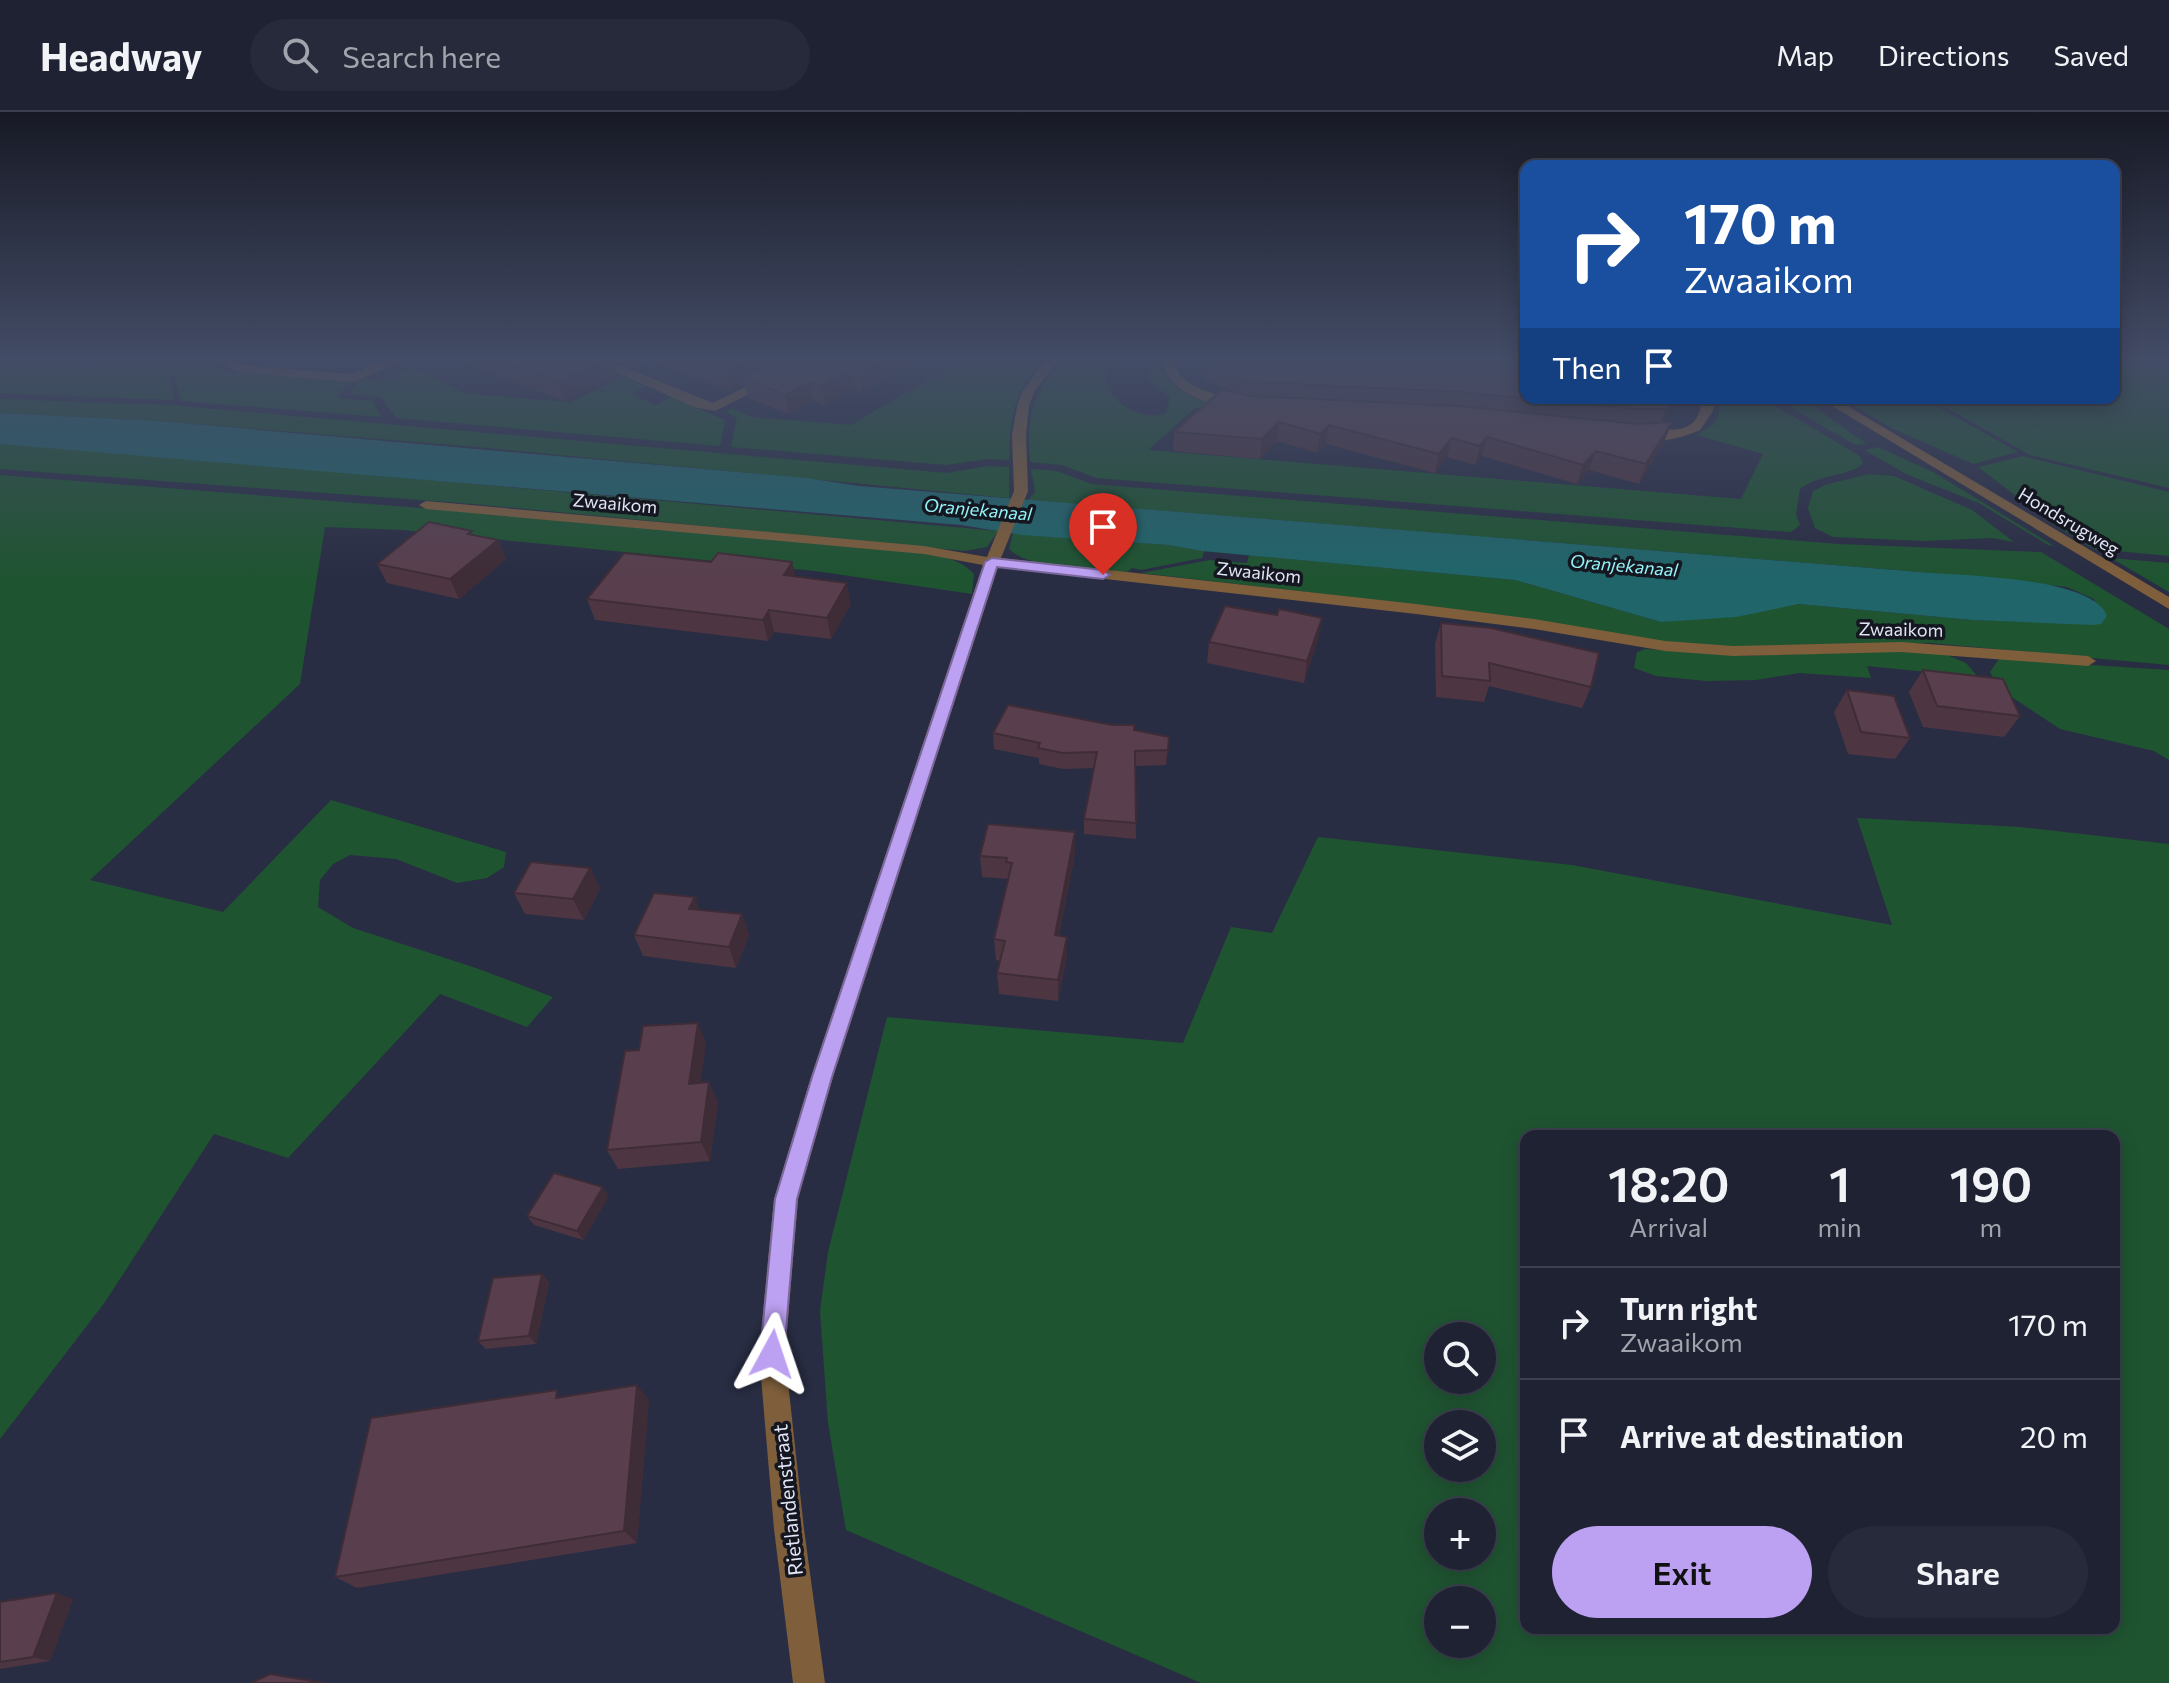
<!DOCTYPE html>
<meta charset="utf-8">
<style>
:root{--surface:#1f2232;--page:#272a3a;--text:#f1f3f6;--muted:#a1a4ac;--line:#3c3f4d;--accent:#bca0f2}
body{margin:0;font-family:Commissioner,sans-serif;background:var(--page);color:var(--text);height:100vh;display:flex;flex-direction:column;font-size:30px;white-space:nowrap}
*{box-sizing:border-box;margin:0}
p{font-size:26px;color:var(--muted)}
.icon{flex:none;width:44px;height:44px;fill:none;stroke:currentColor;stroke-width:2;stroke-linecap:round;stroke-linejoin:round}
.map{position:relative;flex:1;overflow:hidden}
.side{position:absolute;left:1520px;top:1018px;width:600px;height:504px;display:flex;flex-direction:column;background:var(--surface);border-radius:16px;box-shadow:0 4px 20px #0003,0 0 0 2px var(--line)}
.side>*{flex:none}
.guide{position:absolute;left:1520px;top:48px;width:600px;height:244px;border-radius:16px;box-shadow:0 4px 20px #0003,0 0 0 2px var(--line);background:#1a4fa0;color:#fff;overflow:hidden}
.tools{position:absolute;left:1424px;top:1210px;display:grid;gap:16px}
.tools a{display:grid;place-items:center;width:72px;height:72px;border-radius:50%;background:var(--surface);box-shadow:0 4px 20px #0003,0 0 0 2px var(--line);font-size:40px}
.pin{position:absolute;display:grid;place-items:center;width:68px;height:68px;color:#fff;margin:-82px -34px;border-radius:50% 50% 50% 0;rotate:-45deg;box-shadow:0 0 8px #0007}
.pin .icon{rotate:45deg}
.me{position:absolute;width:88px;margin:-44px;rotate:5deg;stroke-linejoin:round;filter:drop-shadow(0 0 6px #0008)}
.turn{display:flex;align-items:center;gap:28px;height:168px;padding:0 32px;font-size:36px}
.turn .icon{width:104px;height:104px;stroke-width:2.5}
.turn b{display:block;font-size:56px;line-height:68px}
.then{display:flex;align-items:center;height:76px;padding:0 32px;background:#0003;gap:16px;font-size:30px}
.eta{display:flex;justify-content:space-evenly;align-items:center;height:136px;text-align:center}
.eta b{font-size:48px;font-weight:600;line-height:56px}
.primary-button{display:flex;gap:16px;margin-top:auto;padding:16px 32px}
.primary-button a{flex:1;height:92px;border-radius:48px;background:var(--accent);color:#111;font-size:32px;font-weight:600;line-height:92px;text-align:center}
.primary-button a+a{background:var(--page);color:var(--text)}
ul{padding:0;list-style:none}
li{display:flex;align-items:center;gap:24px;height:112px;padding:0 32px;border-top:2px solid var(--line)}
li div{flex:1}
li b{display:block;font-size:30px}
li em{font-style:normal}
header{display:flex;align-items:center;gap:48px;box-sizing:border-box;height:112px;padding:0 40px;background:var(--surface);border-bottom:2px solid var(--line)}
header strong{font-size:38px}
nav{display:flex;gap:44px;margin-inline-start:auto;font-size:28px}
.search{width:560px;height:72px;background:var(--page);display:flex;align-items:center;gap:20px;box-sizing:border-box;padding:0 28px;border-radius:44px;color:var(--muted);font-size:30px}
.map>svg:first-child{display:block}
.green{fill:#1f5431;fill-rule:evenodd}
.water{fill:#206569}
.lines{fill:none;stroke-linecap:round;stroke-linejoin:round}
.minor{fill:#7e5e3b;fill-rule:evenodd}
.tertiary{fill:#7e5e3b;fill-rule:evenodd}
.wall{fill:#4d3642}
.shaded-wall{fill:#3e2c36}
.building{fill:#593f4d;stroke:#3e2c36;stroke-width:2}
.route{fill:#bca0f2;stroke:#7a689d;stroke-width:2}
.labels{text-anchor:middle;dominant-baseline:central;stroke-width:7;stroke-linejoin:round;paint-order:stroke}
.far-street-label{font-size:18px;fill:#e2e5f5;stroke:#141620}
.far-water-label{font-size:18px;font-style:italic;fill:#94f4fa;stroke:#141620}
.street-label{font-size:20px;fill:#e2e5f5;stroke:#141620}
</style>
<header>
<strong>Headway</strong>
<div class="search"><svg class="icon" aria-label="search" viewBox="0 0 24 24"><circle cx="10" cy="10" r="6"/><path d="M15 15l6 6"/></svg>Search here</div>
<nav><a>Map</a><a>Directions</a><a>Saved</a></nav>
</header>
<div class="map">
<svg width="2169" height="1571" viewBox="0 0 2169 1571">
<rect width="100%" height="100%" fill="#292d43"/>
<g class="green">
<path d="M0,245H65L84,256L113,245H183L178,257L169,265L174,288L0,281Z"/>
<path d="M189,245H199L228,260L349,269L337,286L372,289L382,305L181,289L175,264L184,256Z"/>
<path d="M967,245H1046C1013,279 1010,303 1009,348L987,347L946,353L731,335L737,306L726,300L733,297L751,305L851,313Z"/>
<path d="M1066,245H1115C1112,250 1106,257 1106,263C1104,289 1144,311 1166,301L1170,286L1150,270L1145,245H1159C1162,273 1189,284 1212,292L1206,298L1195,296L1148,338L1741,387L1763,342L1696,323C1713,315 1723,307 1718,286H1762L1860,344L1863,352C1846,365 1819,362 1800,377L1796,402L1800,413L1791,420L1096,366L1062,353L1030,350C1026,303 1033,280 1066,245Z"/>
<path d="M2114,248L2169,259V376L2030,343L1929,286H2114Z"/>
<path d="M402,251L468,282L570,290L623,265L645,274L631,282L656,293L671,285L725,308L720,334L396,306L381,285L350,282L358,269L367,266L377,271L410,257Z"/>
<path d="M1775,286H1790L1798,291L1806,289L1867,332L1855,333Z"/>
<path d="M1841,286H1922L2018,340L1973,352L1891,316Z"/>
<path d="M0,287L167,293L947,361L988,354L1009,355V386L477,335L158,309L0,301Z"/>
<path d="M0,332L129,341L998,419L987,435L965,439L474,392L0,357Z"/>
<path d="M1878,335L1933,360L2054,434L2048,433L1979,391L1908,363L1864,338Z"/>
<path d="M2023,344L2169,380V444L2094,437L2053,412L1978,355Z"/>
<path d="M1031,357L1057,359L1091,372L1839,432L2041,440L2169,517V553L1930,531L1729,536L1661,531L1341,484L1141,461L1210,448L1247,451L1249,443L1515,468L1661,510L1799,492L1972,508L2101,512L2094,487L2067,475L1920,460L1028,388L1035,380Z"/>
<path d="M1869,362L1894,364L1972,398L2014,430L1992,426L1924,429L1833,425L1815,416L1808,396L1813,379L1825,373Z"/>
<path d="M0,363L459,399L900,439C924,442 957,442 974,462L972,482L815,459L705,448L403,418L325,415L300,572L90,768L223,800L331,688L506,740L504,755L487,766L457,771L396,747L350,743L333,752L320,768L318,795L353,816L476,856L553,885L527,915L440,882L288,1046L214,1022L105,1190L0,1327Z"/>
<path d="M1013,421L1169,433L1204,439L1202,446L1141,458L1132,456L1127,460C1098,456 1029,458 1009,437Z"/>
<path d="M2111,446L2169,451V480Z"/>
<path d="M1645,537L1739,544L1895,539L1945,542L1966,551L1978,565L1867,554L1871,566L1799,561L1756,568L1706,569L1656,564L1634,556L1637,540Z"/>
<path d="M1999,547L2169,558V648L2154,639L2060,617L2001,578L1990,560Z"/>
<path d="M1857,706L2020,715L2169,732V1571H1201L846,1418L828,1311L820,1199L828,1140L887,905L1183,931L1231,815L1272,821L1318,725L1572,753L1892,813ZM2114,1024V1516H1526V1024ZM1438,1224H1482V1268H1438ZM1438,1312H1482V1356H1438ZM1438,1400H1482V1444H1438ZM1438,1488H1482V1532H1438Z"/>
</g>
<path class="water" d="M0,301L158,309L807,366L859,374L1920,460C1960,464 2092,464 2107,504L2101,512L2092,513L1972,508L1799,492L1736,505L1661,510L1515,468L1202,439L1169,433L1022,423L961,413L0,332Z"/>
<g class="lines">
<g class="minor">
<path d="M211,245H226L241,253L352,262L392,245H409L354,270L238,260Z"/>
<path d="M582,245H599L713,291L807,245H823L715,299L694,295Z"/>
<path d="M1048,245H1060L1034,280L1029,294L1026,323L1028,379L1001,446L1416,492L1534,507L1665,529L1733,534L1901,530L2088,544L2096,549L2088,554L1901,540L1733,544L1665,539L1534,517L1416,502L998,455L833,965L798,1087L785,1242L804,1417L825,1571H793L774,1417L759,1242L774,1087L811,965L983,453L924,442L426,397L419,393L426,389L924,434L987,445L1014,379L1012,323L1017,294L1022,280Z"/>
<path d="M1161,245H1173C1180,283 1219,277 1243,294L1237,298C1206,291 1167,281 1161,245Z"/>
<path d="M1702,286H1714L1713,299L1700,318C1683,326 1648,335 1632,324C1657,306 1697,337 1702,286Z"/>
</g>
<path class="tertiary" d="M1819,286H1834L2169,485V497Z"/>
</g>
<g class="wall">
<path d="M456,245H926L862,280L855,277L825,294L813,289L789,302L748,286L745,272L731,279L650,249L635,256L613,247L618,264L565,289L496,263Z"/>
<path d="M1209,245H1526L1673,286L1666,304L1662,311L1672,310L1664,330L1639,372L1589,358L1577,372L1482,344L1475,353L1447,345L1435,361L1326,332L1317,341L1277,329L1260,347L1173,339L1174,320L1235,280L1206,269L1208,250Z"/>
<path d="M473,423L498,428L506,447L459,487L387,471L377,452Z"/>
<path d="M796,465L851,492L831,527L774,520L768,529L595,508L587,487Z"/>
<path d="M1322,506L1318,527L1304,571L1207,551L1209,530Z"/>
<path d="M1441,511L1591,575L1582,596L1489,574L1484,590L1436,585L1435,532Z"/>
<path d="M1923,558L2020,604L2004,625L1923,615L1909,580Z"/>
<path d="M1847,578L1910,626L1895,647L1848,642L1834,600Z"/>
<path d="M1134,618L1169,625L1166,653L1135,654L1136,727L1084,722V707L1094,656L1063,657L1039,652V646L994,637L993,621Z"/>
<path d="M1075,742L1059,824L1067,825V845L1058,889L999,882L997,861L1000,849L996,848L994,827L1008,771L1007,767L982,765L980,744Z"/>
<path d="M590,756L600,777L584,808L525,802L514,781Z"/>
<path d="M695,785L699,798L742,802L749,823L736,856L643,844L634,823Z"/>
<path d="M706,931L700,971L718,990L710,1049L618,1057L607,1038Z"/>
<path d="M609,1084L583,1128L534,1113L527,1104Z"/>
<path d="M542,1162L549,1171L536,1232L486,1237L478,1229Z"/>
<path d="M563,1284L649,1288L637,1431L357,1476L335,1465Z"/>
<path d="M73,1487L50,1549L0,1557V1490Z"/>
</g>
<g class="shaded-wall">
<path d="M329,245H344L331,250Z"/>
<path d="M612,245L618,264L565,289L558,270Z"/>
<path d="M632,245H648L650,249L635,256Z"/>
<path d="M756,245H800L744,266L745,272L731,279L726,259Z"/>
<path d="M888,245H926L862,280L859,260Z"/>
<path d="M852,258L855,277L825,294L822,274Z"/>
<path d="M810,270L813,289L789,302L785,283Z"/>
<path d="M1673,286L1666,304L1658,316L1666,297Z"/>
<path d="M1279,310L1277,329L1260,347L1262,327Z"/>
<path d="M1672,310L1664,330L1639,372L1646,352Z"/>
<path d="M1329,313L1326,332L1317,341L1320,322Z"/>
<path d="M1487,325L1482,344L1475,353L1480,334Z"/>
<path d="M1452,326L1447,345L1435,361L1439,342Z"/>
<path d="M1596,339L1589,358L1577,372L1583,353Z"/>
<path d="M498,428L506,447L459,487L450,467Z"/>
<path d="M792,450L797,471L784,463Z"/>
<path d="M847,471L851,492L831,527L827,506Z"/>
<path d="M769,498L774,520L768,529L763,508Z"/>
<path d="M1322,506L1318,527L1304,571L1307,549Z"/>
<path d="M1075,720V742L1055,844V823Z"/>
<path d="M590,756L600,777L584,808L573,787Z"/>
<path d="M695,785L702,806L689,797Z"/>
<path d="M742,802L749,823L736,856L729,835Z"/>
<path d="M1067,825V845L1058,889V868Z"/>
<path d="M698,911L706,931L698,991L689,972Z"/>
<path d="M709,970L718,990L710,1049L701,1030Z"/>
<path d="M603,1075L609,1084L583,1128L577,1119Z"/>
<path d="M542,1162L549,1171L536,1232L529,1224Z"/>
<path d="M637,1273L649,1288L637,1431L624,1419Z"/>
<path d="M57,1481L73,1487L50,1549L33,1545Z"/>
</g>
<g class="building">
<path d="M492,245H612L558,270Z"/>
<path d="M686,245H756L726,259Z"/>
<path d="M787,245H888L859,260L852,258L822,274L810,270L785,283L744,266Z"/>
<path d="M1214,245H1526V286H1672L1666,297H1638L1459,280L1251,270L1236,266L1241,262L1208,250Z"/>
<path d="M1223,277L1250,284L1458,294L1638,312L1672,310L1646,352L1596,339L1583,353L1487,325L1480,334L1452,326L1439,342L1329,313L1320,322L1279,310L1262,327L1174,320Z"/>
<path d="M429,410L472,419L468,422L498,428L450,467L377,452Z"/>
<path d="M624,441L711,450L718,441L792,450L784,463L847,471L827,506L769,498L763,508L587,487Z"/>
<path d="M1225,494L1277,503L1279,497L1322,506L1307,549L1209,530Z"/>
<path d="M1441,511L1491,516L1599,541L1591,575L1489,551L1490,569L1442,564Z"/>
<path d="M1923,558L2003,567L2020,604L1937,594Z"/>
<path d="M1847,578L1894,584L1910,626L1861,620Z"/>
<path d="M1008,593L1112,613H1134V618L1169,625L1168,638L1135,639L1136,711L1084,707L1097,640L1063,641L1038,636L1040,631L993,621Z"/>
<path d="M988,712L1075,720L1055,823L1067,825L1058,868L997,861L1005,829L994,827L1012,751L1006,750L1007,746L980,744Z"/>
<path d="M531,750L590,756L573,787L514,781Z"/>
<path d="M654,781L695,785L689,797L742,802L729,835L634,823Z"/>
<path d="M698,911L689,972L709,970L701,1030L607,1038L625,939L639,938L643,914Z"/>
<path d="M554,1061L603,1075L577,1119L527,1104Z"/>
<path d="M542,1162L529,1224L478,1229L493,1166Z"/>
<path d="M637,1273L624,1419L335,1465L371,1306L557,1278L556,1286Z"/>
<path d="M57,1481L33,1545L0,1550V1490Z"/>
<path d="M270,1562L324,1571H251Z"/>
</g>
<linearGradient id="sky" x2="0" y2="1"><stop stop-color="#171925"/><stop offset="0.53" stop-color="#434c66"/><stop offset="1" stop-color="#434c66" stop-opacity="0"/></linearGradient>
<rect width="2169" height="465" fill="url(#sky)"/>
<path class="route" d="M992,446L1103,458L1110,463L1103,467L997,455L832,965L797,1087L784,1242L781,1250L772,1254L763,1250L760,1242L775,1087L812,965L985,450Z"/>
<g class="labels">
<g class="far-street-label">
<text transform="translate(615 391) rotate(5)">Zwaaikom</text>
<text transform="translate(2069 409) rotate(31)">Hondsrugweg</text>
<text transform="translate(1259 460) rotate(6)">Zwaaikom</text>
<text transform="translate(1901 517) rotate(1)">Zwaaikom</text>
</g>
<g class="far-water-label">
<text transform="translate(978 397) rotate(5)">Oranjekanaal</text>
<text transform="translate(1624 453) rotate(5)">Oranjekanaal</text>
</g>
<g class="street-label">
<text transform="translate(787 1388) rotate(-96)">Rietlandenstraat</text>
</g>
</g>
</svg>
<div class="tools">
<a><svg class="icon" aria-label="search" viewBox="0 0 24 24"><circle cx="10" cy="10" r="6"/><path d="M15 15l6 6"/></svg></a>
<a><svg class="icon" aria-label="layers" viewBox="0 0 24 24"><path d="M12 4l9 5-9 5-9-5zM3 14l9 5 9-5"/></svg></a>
<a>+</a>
<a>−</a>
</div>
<div class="pin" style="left:1103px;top:463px;background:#d93025"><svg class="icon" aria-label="arrive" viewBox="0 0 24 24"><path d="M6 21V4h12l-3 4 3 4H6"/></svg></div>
<svg class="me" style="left:772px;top:1242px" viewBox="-20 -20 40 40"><path d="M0-17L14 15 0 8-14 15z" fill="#bca0f2" stroke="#fff" stroke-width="4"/></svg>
<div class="guide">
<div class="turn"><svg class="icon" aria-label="right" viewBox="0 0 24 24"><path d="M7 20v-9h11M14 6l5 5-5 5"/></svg><div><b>170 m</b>Zwaaikom</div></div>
<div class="then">Then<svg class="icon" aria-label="arrive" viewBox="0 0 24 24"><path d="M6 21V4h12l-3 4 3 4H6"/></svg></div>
</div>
<section class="side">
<div class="eta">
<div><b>18:20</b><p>Arrival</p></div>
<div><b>1</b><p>min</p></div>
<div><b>190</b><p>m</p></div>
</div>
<ul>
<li><svg class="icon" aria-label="right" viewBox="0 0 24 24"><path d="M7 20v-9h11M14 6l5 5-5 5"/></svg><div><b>Turn right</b><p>Zwaaikom</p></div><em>170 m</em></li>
<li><svg class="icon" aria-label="arrive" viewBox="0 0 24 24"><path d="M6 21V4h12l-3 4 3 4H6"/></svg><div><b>Arrive at destination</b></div><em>20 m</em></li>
</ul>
<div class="primary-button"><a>Exit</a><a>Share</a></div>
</section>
</div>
